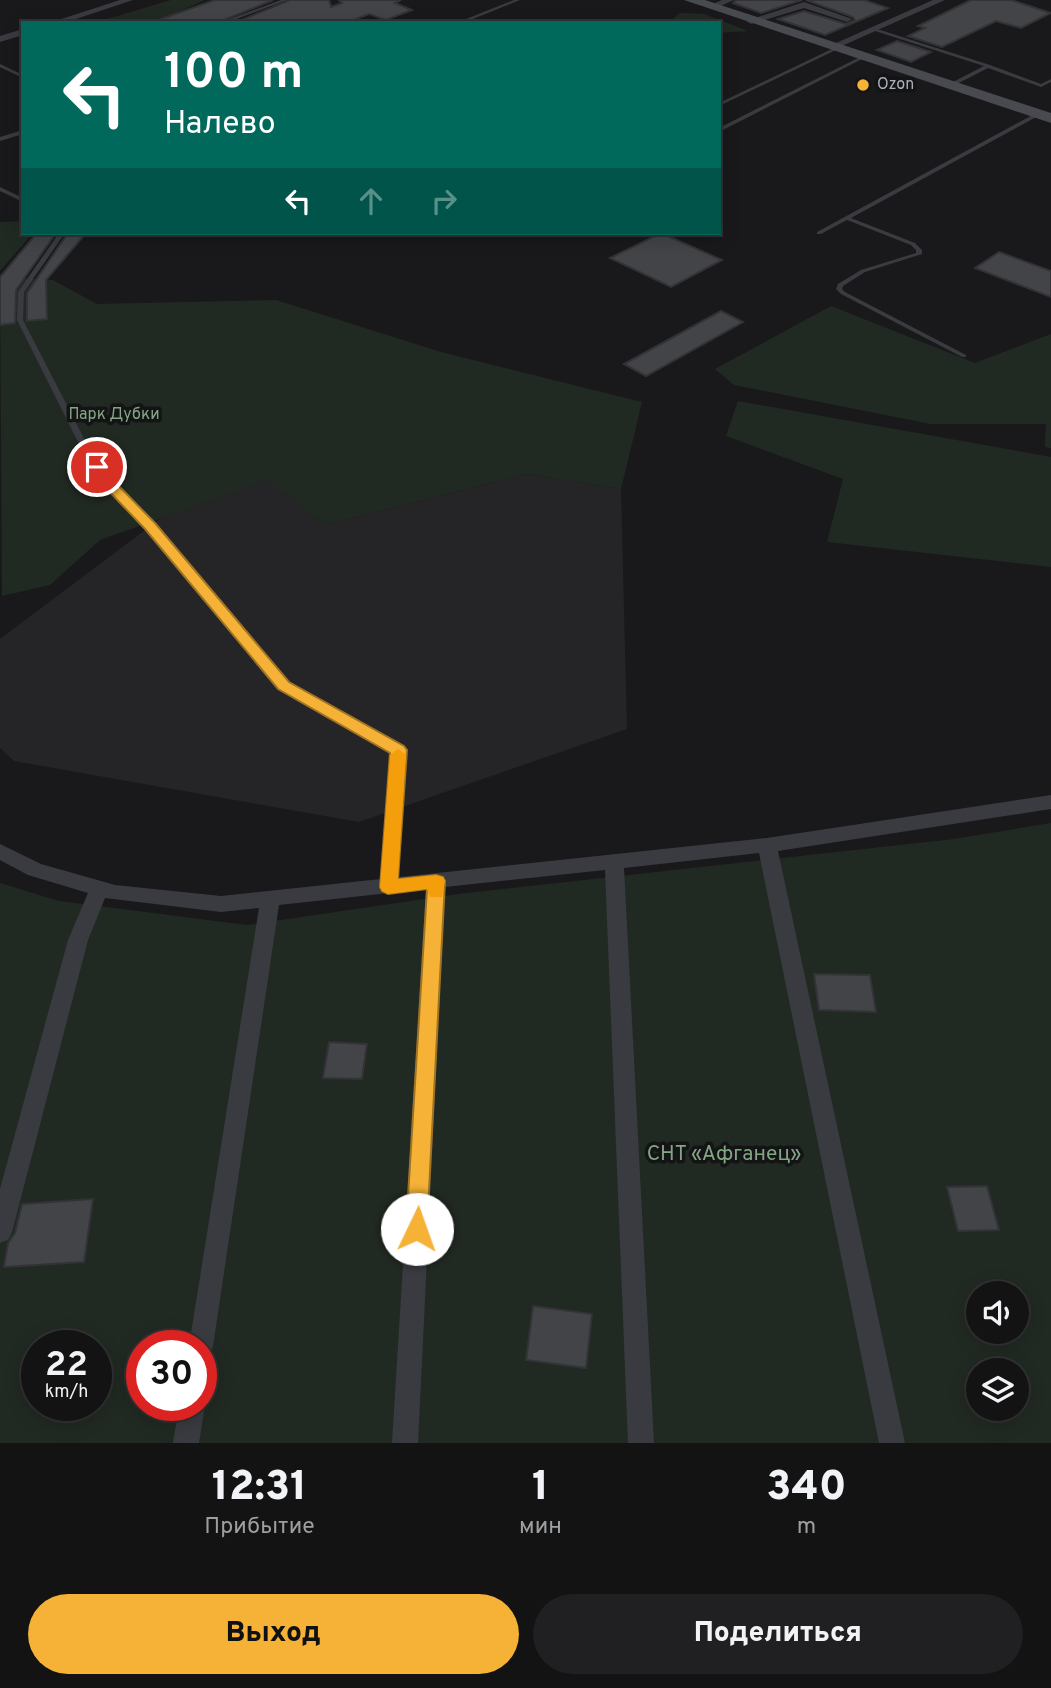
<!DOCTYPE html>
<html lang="ru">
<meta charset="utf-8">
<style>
:root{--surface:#131314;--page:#202022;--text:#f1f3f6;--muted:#9d9ea0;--line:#323234;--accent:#f5b237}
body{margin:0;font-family:Overpass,sans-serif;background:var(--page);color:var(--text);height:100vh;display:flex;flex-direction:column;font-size:26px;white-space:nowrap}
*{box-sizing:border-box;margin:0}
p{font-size:23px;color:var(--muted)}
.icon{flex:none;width:38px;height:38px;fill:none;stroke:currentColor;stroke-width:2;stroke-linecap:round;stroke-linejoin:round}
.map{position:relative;height:1443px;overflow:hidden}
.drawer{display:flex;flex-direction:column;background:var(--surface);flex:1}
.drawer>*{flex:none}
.top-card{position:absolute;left:21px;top:21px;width:700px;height:214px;border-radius:0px;box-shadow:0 4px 18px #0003,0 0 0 2px var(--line);background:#00695c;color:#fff;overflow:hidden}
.controls{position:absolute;left:966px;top:1281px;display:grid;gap:14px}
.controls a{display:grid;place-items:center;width:63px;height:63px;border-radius:50%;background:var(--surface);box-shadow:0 4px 18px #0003,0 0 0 2px var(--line);font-size:35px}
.speed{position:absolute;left:21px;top:1330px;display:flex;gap:14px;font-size:35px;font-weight:700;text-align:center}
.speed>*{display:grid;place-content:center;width:91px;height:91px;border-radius:50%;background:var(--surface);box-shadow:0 4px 18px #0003,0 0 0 2px var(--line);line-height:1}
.speed small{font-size:18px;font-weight:400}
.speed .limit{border:10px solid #d22;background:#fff;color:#111}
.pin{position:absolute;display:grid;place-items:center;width:60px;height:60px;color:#fff;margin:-30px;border:4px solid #fff;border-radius:50%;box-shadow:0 2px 7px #0007}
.me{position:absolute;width:77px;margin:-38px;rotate:3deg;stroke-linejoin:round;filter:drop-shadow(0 0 5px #0008)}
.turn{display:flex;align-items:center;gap:24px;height:147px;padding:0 28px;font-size:32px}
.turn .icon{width:91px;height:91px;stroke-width:2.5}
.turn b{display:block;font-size:49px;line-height:60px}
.lanes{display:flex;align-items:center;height:66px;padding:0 28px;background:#0003;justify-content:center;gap:35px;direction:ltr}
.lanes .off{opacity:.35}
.eta{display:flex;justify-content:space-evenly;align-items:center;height:119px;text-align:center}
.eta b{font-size:42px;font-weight:800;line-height:49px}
.cta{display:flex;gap:14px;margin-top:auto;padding:14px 28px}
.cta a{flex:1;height:80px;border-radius:42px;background:var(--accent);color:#111;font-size:28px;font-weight:800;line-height:80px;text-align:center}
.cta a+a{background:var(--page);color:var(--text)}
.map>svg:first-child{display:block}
.built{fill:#252528}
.green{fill:#212a22;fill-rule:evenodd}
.building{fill:#434448;stroke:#333337;stroke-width:2}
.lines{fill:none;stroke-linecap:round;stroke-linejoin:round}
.lane{fill:#3a3b40;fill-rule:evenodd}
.street{fill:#3a3b40;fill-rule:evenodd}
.secondary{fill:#484a50;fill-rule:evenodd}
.route{fill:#f5b237;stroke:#9f7424;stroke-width:2}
.slow{fill:#f59e0b}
.poi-dot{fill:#f5b237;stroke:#141416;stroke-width:2.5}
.labels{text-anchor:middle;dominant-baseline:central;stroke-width:7;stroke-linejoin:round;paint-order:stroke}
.far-poi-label{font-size:16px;fill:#abb0bb;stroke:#141416;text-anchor:start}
.far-park-label{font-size:16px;fill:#82a684;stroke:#141416}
.near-park-label{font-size:21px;fill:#82a684;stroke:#141416}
</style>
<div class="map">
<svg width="1051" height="1443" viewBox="0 0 1051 1443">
<rect width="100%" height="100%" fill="#19191b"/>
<path class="built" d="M526,474L621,489L627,729L359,822L14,761L0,748V639L161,518L269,479L326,525Z"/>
<g class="green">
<path d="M171,0H205L153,23H94Z"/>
<path d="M680,13L704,14L748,31L719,33V23H668Z"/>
<path d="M23,221V233H33L0,271V222Z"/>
<path d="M0,277L53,280L97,304L276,300L441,352L642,402L621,489L526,474L326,525L268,480L100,540L50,585L2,596Z"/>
<path d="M831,306L975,363L1051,334V448L1045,447L1046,424H931L734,385L715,369Z"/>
<path d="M738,401L1051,457V567L827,542L843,479L726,436Z"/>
<path d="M1051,823V1443H0V883L59,901L247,925L458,894L954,839ZM978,1293H1017V1332H978ZM37,1346H96V1405H37ZM142,1346H201V1405H142ZM978,1370H1017V1409H978Z"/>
</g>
<g class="building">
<path d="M215,0H273L217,23H158V20Z"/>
<path d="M290,0H329L331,7L342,3L339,0H401L395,3L412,10L386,20L369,14L346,23H234Z"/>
<path d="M736,0H802L761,13L733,3Z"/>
<path d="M806,0H864L888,8L825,35L778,19L804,11L846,24L855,20L853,17Z"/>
<path d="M971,0H1011L1051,13L1021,28L996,21L942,47L908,36L925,28L918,26Z"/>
<path d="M897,41L931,52L911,62L877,50Z"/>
<path d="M37,233H56L16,290L15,323L0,325V277Z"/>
<path d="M68,233H86L46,280L47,319L27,321V293Z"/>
<path d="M661,233L722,260L671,287L610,258Z"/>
<path d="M999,252L1051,271V297L975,268Z"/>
<path d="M721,311L743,322L646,376L624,364Z"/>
<path d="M814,974L870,975L876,1012L819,1010Z"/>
<path d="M329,1042L367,1044L362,1079L323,1078Z"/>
<path d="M987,1186L999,1230L958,1231L947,1187Z"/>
<path d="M93,1199L84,1262L4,1267L8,1243L15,1233L22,1204Z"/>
<path d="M533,1306L592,1314L586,1368L526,1360Z"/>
</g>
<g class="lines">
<g class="lane">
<path d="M281,0H287L226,23H219Z"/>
<path d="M514,0H520L463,23H456Z"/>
<path d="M874,28L990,65L1041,84L1051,79V82L1041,87L988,68L953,86H949V84L984,66L872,30V29Z"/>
<path d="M834,48L838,49L719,106V103Z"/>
<path d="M862,56L866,57L719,132V128Z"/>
<path d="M0,64L23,75V78L0,67Z"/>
<path d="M1038,112L1041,114L1040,115L851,218L915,243L922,250V254L865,272L843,286L842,289L845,292L966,355V357H962L841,294L836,289L838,284L861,270L916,253V250L911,245L847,220L821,234H817V232Z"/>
<path d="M23,130V134L0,141V137Z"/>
<path d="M0,187L23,198V202L0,191Z"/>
<path d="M59,233H65L24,292L23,320L91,452L111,480L153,524L286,683L401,748L402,750L393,887L391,890L388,891L385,890L383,887L393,751L280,687L147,528L105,484L83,452L17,320L18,292Z"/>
</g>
<g class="street">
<path d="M120,0H133L64,23H49Z"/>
<path d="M722,0H734L714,9L706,7Z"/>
<path d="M933,0H945L835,49L827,47Z"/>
<path d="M804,2L852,19L847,22L804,8L751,24L746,21Z"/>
<path d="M23,29V35L0,42V36Z"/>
<path d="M1051,795V809L778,851L905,1443H879L759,853L624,868L654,1443H628L605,870L445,887L418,1443H392L426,889L279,905L213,1346L210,1355L201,1358V1346H189L259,908L221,912L105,898L88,940L12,1232L8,1240L0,1243V1189L68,940L88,893L28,875L0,860V844L41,864L115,885L221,896L767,838Z"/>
<path d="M201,1396L205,1405L199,1443H173L179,1405H201Z"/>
</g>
<path class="secondary" d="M684,0H705L1051,113V123Z"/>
</g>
<path class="route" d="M97,463L102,464L112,479L155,523L289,682L404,746L407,750L398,879L436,875L443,877L445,881L427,1229L424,1236L417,1239L409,1236L406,1229L427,889L388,894L382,891L380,887L390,753L278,689L145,529L103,485L91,467Z"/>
<path class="slow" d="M398,749L406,755L398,879L436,875L443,877L445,881L442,897H430L427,889L388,894L382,891L380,887L390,755Z"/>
<circle class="poi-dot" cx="863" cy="85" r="7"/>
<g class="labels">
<g class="far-poi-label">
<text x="877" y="85">Ozon</text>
</g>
<g class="far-park-label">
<text x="114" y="415">Парк Дубки</text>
</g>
<g class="near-park-label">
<text x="724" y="1154">СНТ «Афганец»</text>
</g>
</g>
</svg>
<div class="controls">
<a><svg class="icon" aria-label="sound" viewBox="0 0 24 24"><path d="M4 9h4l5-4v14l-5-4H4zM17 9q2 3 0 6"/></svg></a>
<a><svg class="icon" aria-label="layers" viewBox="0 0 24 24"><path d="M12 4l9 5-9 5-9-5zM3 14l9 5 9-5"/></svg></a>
</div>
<div class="speed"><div>22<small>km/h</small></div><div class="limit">30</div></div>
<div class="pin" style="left:97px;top:467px;background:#d93025"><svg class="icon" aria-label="arrive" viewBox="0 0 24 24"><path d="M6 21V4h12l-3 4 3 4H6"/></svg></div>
<svg class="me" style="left:417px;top:1229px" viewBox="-20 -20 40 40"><circle r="19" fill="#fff"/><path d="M0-13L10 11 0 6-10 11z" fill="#f5b237"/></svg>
<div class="top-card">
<div class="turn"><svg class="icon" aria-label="left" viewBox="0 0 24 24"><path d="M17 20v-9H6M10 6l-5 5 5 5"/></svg><div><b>100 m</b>Налево</div></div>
<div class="lanes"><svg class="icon" aria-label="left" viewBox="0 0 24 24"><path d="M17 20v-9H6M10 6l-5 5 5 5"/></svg><svg class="icon off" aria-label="ahead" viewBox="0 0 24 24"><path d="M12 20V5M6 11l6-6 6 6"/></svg><svg class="icon off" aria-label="right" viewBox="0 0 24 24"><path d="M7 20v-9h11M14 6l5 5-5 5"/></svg></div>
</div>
</div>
<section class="drawer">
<div class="eta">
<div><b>12:31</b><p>Прибытие</p></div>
<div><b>1</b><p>мин</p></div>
<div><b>340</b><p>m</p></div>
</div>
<div class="cta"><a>Выход</a><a>Поделиться</a></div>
</section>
